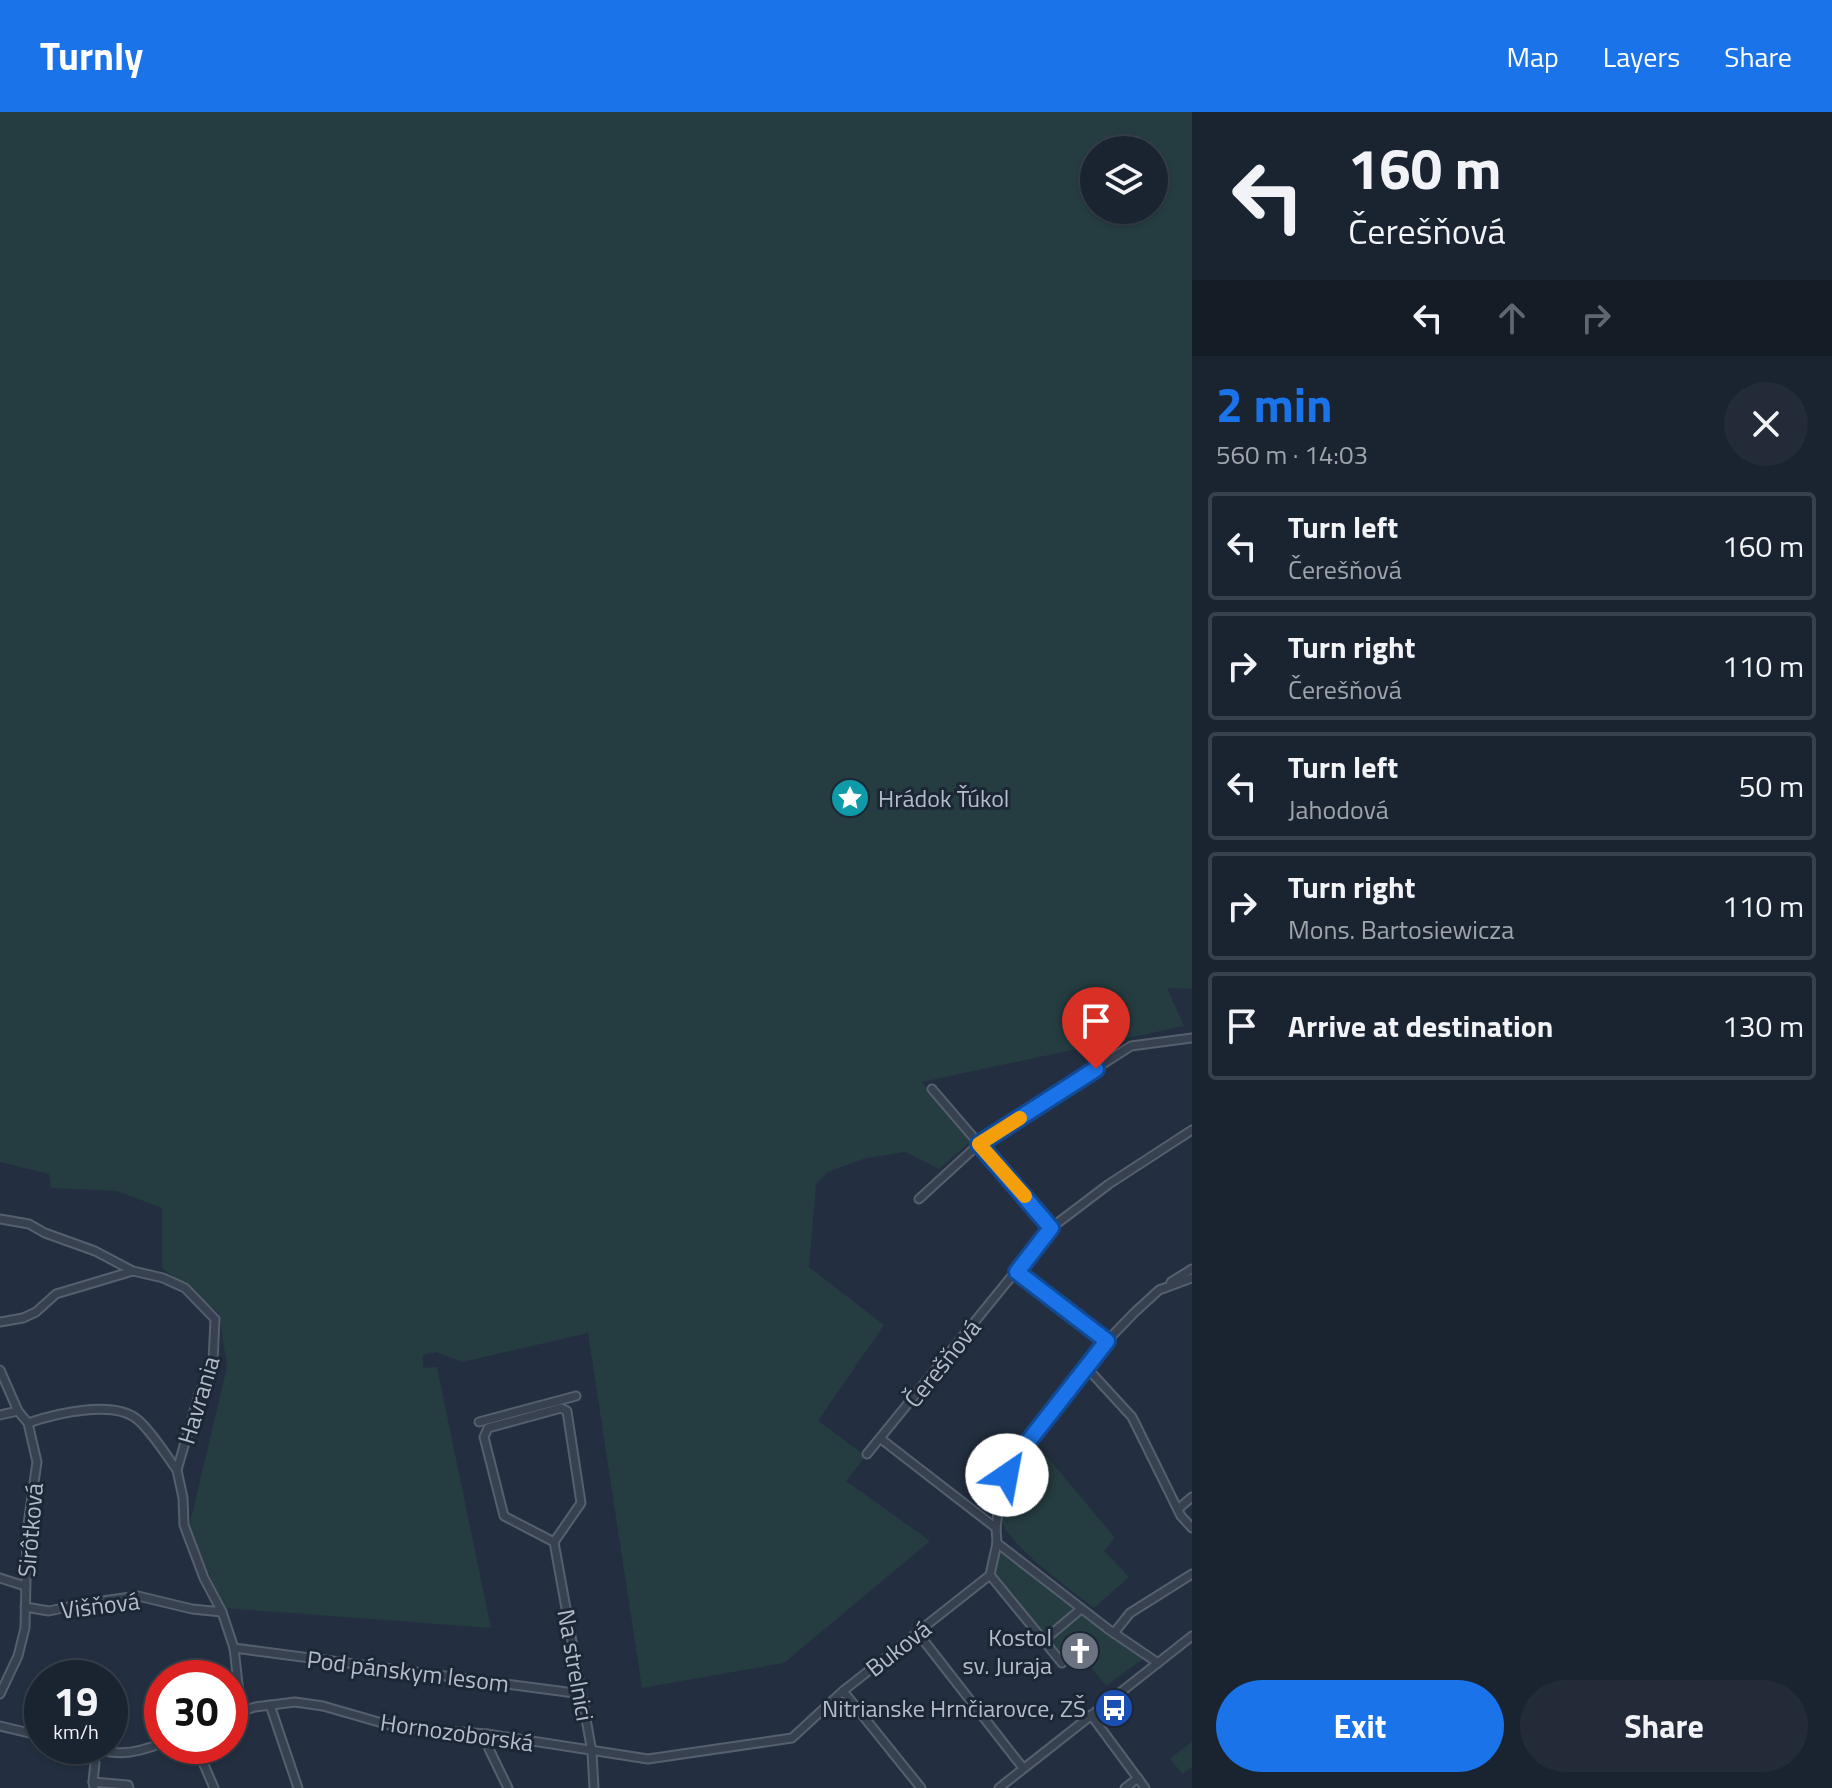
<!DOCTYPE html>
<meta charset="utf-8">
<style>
:root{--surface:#1a2330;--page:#232b38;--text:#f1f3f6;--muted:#9fa4ab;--line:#38404c;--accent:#1a73e8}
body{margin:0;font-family:"Titillium Web",sans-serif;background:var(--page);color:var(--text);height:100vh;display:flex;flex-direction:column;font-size:30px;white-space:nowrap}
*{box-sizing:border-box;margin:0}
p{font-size:26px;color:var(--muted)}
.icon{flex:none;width:44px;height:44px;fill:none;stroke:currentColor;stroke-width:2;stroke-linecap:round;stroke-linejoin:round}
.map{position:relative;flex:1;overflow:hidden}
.details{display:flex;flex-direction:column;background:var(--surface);width:640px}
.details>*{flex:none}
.guide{background:#1a2330;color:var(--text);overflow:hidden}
.buttons{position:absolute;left:1080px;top:24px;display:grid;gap:16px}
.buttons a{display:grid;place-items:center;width:88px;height:88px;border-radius:50%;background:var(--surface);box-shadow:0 2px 6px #0004,0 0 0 2px var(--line);font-size:40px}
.speed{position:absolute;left:24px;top:1548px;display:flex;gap:16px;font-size:40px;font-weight:700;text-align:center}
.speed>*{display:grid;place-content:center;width:104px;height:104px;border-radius:50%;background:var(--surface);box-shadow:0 2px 6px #0004,0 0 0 2px var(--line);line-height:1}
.speed small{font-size:20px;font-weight:400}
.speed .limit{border:12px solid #d22;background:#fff;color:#111}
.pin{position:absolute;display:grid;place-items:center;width:68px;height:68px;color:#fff;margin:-82px -34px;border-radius:50% 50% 50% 0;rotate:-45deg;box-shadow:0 0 8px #0007}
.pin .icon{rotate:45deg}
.me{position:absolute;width:88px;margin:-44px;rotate:33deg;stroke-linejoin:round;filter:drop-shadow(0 0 6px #0008)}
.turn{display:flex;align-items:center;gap:28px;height:168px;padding:0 24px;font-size:36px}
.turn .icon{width:104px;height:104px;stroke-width:2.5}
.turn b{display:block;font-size:56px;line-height:68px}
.lanes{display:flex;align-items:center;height:76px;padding:0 24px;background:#0003;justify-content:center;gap:40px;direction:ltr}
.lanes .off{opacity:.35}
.round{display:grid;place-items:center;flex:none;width:84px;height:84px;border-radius:42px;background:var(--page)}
.overview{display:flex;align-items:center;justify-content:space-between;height:136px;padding:0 24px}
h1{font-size:48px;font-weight:700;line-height:60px;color:var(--accent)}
.action{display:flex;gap:16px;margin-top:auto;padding:16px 24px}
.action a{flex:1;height:92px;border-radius:48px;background:var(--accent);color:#fff;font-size:32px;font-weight:700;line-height:92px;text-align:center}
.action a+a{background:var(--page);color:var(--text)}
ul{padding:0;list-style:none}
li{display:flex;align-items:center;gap:24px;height:108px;margin:0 16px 12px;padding:0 8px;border:4px solid var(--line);border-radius:8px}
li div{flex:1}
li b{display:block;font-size:30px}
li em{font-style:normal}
header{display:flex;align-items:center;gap:48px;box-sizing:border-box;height:112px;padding:0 40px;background:var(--accent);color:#fff}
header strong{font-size:38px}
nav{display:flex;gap:44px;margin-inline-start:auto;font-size:28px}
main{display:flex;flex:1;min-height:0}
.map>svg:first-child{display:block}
.green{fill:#253d41;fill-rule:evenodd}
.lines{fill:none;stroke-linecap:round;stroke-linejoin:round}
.minor-casing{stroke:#555f6e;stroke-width:11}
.minor{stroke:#374150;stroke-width:7}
.route-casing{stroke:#114b97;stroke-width:20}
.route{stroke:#1a73e8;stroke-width:14}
.slow{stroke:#f59e0b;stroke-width:14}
.labels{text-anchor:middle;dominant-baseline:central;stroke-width:6;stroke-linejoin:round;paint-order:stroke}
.poi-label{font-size:24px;fill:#b3bccb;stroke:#1c2635;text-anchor:end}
.street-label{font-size:24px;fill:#b3bccb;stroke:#1c2635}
</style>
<header>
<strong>Turnly</strong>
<nav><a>Map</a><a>Layers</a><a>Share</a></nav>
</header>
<main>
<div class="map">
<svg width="1192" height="1676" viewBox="0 0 1192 1676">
<rect width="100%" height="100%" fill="#232f40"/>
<g class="green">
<path d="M0,0H1192V877L1167,876L1184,914L922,970L970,1030L939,1057L905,1040L866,1046L828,1060L816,1072L809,1155L884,1213L818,1309L866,1344L846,1369L930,1429L784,1551L642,1576L588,1221L462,1250L436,1240L423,1243V1256L437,1255L491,1516L224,1496L189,1415L227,1255L219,1201L162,1156V1096L117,1079L51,1076L49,1062L0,1050ZM1094,38H1154V98H1094Z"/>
<path d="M1034,1329L1115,1426L1104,1439L1129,1465L1094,1496C1071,1478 1002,1430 999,1401C997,1376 1019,1347 1034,1329Z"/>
<path d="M1000,1438L1144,1546L1106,1574L1091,1555L1062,1551L993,1467L997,1441Z"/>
<path d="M1192,1630V1655L1182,1662L1170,1646Z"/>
</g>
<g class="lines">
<g class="minor-casing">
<g id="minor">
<path d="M932,977L1051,1116"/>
<path d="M919,1087L979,1032L1131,934L1192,926"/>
<path d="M0,1107L29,1112L45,1121L95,1139L133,1159L163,1166L185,1176L215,1207L213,1250L199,1282L177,1358L183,1386L184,1413L204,1466L222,1500L234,1536L241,1599"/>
<path d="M1017,1160L1107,1229"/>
<path d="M1171,1170L1192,1157"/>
<path d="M0,1210L23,1206L36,1200L56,1182L133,1159"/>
<path d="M1087,1256L1132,1305L1181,1404L1192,1416"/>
<path d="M0,1258L18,1299L28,1311L37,1350L27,1419L25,1516L18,1544L0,1582"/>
<path d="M0,1303L18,1299"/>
<path d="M479,1310L576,1284"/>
<path d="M28,1311C54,1302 114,1287 138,1308C153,1321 165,1342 177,1358"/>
<path d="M881,1327L996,1416"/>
<path d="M867,1342L1051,1116L1109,1072L1192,1018"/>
<path d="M1178,1397L1192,1385"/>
<path d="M554,1430L504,1404L484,1325L488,1316L561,1296L567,1299L581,1391L554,1430L592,1640L594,1676"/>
<path d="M990,1463L1062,1551"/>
<path d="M0,1466L25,1474"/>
<path d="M25,1495L49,1499L81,1492L138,1484L192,1497L222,1500"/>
<path d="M917,1520L1023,1656"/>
<path d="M1114,1521L1130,1501L1192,1462"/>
<path d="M1043,1529L1081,1497"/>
<path d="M234,1536L582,1582"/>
<path d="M1158,1551L1108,1517L997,1431L996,1416L1001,1377L1013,1349L1107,1229L1134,1201L1159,1178L1192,1166"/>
<path d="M843,1579L921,1676"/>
<path d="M270,1593L298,1676"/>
<path d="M230,1603L255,1595L295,1590L323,1594L396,1615L487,1622L648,1647L792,1626L843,1579L990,1463L997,1431"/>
<path d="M1091,1603L1145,1676"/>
<path d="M0,1614L42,1624"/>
<path d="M487,1622L489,1637L508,1676"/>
<path d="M81,1634C113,1643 130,1644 162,1631"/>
<path d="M196,1634L214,1676"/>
<path d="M93,1670L95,1651"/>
<path d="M94,1676L93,1670L128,1673L129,1676"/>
<path d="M999,1676L1192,1524"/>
<path d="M1125,1676L1138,1666"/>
</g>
</g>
<use href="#minor" class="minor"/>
</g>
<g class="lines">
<g class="route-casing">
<path id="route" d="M1007,1363L1013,1349L1107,1229L1017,1160L1051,1116L979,1032L1096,957"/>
</g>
<use href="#route" class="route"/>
<path class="slow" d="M1020,1006L979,1032L1025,1084"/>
</g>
<defs>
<g id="sight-disc" transform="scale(2)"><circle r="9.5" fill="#0f9aa8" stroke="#1c2635"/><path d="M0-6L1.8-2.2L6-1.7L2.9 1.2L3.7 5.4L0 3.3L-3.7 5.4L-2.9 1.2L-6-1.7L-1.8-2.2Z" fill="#fff"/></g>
<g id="church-disc" transform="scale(2)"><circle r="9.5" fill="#6b7280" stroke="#1c2635"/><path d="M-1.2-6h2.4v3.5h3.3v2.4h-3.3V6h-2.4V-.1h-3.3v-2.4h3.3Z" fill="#fff"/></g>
<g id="bus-disc" transform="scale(2)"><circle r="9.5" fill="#1a4fb4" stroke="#1c2635"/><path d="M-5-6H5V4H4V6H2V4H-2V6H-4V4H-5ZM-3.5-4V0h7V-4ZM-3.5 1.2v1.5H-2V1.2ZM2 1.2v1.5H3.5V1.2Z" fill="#fff"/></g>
</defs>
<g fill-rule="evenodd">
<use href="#sight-disc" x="850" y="686"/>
<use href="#church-disc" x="1080" y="1539"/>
<use href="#bus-disc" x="1114" y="1596"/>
</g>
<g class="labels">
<g class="poi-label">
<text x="878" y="686" text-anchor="start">Hrádok Ťúkol</text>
<text x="1052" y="1525">Kostol<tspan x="1052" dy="28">sv. Juraja</tspan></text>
<text x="1086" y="1596">Nitrianske Hrnčiarovce, ZŠ</text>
</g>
<g class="street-label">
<text transform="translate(942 1251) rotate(-51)">Čerešňová</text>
<text transform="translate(198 1288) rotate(-73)">Havrania</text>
<text transform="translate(30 1418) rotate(-85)">Sirôtková</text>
<text transform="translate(100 1493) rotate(-7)">Višňová</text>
<text transform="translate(898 1536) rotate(-38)">Buková</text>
<text transform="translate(576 1553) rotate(80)">Na strelnici</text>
<text transform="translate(408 1559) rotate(7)">Pod pánskym lesom</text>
<text transform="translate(457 1620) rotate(8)">Hornozoborská</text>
</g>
</g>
</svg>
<div class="buttons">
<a><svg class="icon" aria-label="layers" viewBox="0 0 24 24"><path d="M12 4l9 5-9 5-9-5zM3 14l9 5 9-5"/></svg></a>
</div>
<div class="speed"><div>19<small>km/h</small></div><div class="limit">30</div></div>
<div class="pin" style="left:1096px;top:957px;background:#d93025"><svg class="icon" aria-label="arrive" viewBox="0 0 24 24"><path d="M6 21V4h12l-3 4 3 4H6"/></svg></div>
<svg class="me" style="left:1007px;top:1363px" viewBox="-20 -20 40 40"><circle r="19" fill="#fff"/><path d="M0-13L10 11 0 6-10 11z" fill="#1a73e8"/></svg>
</div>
<section class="details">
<div class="guide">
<div class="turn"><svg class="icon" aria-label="left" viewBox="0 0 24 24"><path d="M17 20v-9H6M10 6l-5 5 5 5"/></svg><div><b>160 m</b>Čerešňová</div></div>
<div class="lanes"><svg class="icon" aria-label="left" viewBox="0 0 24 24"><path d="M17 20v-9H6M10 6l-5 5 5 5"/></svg><svg class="icon off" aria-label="ahead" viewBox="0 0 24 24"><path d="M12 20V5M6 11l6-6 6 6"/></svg><svg class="icon off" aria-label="right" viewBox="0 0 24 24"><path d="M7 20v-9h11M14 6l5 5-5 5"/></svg></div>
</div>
<div class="overview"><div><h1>2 min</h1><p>560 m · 14:03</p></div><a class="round"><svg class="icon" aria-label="close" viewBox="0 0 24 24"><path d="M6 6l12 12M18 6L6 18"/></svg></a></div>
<ul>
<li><svg class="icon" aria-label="left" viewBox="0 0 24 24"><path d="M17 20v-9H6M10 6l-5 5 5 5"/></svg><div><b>Turn left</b><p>Čerešňová</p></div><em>160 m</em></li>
<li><svg class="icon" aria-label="right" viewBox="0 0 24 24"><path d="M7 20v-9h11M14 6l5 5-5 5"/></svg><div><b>Turn right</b><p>Čerešňová</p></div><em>110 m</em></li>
<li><svg class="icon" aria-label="left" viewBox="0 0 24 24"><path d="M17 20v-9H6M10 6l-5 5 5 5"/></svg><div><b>Turn left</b><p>Jahodová</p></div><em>50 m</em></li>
<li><svg class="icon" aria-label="right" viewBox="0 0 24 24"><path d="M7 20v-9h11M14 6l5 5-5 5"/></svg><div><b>Turn right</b><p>Mons. Bartosiewicza</p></div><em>110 m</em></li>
<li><svg class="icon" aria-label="arrive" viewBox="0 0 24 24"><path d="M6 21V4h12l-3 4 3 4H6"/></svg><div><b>Arrive at destination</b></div><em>130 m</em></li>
</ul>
<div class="action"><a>Exit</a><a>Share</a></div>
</section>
</main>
